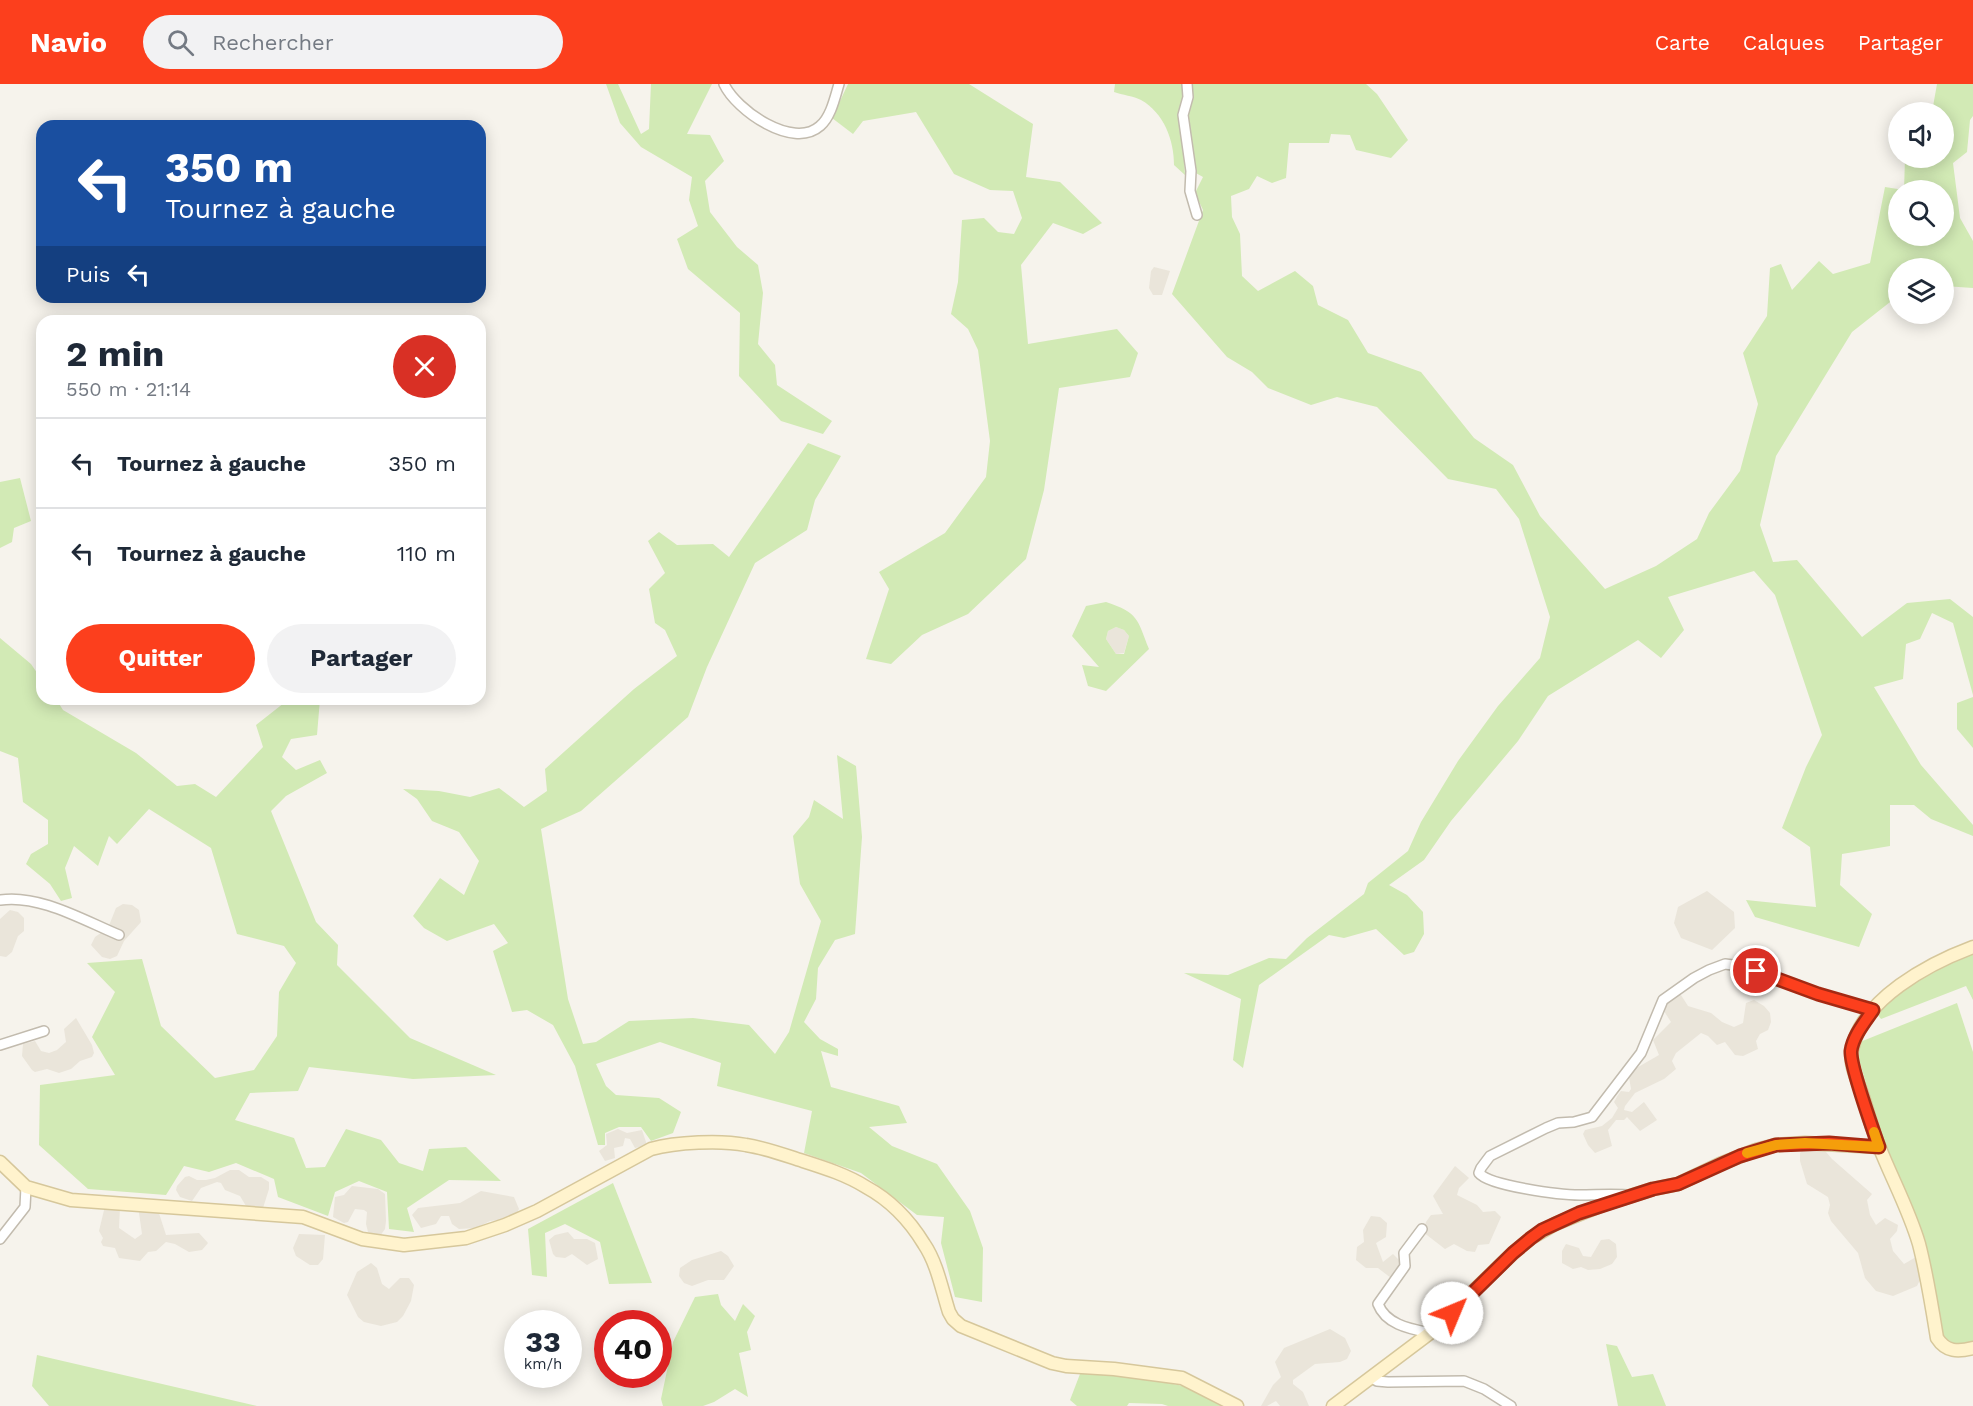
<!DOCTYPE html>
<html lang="fr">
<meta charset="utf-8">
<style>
:root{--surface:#fff;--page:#f2f2f3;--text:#1f2937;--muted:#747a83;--line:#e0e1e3;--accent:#fc3f1d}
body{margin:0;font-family:"Work Sans",sans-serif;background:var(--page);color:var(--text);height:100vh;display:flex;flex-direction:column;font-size:22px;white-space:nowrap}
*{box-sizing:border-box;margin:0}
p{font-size:20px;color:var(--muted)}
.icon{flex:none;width:33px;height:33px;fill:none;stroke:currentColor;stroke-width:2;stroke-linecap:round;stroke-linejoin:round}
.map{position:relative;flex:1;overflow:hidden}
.sheet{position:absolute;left:36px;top:231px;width:450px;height:390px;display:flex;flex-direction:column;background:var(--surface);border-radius:18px;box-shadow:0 3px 15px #0003}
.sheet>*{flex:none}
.hud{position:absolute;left:36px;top:36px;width:450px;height:183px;border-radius:18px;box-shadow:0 3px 15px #0003;background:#1a4fa0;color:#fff;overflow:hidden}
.controls{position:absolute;left:1888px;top:18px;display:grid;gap:12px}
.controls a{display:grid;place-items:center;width:66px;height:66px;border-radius:50%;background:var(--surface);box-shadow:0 3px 15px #0003;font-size:30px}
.speed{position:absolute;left:504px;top:1226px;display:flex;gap:12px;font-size:30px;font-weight:700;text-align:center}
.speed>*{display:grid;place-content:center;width:78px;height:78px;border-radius:50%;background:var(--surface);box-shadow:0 3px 15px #0003;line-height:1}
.speed small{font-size:15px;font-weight:400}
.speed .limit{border:9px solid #d22;background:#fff;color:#111}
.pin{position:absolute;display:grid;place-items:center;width:51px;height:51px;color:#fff;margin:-26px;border:3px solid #fff;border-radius:50%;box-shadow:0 2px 6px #0007}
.me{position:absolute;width:66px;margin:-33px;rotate:45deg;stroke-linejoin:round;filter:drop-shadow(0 0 4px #0008)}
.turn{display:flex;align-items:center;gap:21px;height:126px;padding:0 30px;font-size:27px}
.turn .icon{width:78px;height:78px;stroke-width:2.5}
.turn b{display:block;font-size:42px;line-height:51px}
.then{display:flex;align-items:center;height:57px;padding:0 30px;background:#0003;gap:12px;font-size:22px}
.round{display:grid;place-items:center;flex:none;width:63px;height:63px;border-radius:32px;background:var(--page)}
.head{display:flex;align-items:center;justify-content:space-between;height:102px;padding:0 30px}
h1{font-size:36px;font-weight:700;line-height:45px}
.primary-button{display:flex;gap:12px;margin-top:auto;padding:12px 30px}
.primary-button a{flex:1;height:69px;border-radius:36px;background:var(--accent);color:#fff;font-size:24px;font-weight:700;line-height:69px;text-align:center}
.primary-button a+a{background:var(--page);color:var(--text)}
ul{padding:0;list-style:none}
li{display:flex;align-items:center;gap:18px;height:90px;padding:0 30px;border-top:2px solid var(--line)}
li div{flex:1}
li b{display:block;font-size:22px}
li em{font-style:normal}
header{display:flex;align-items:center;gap:36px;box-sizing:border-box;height:84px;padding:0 30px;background:var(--accent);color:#fff}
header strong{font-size:28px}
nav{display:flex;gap:33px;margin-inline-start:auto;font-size:21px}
.search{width:420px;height:54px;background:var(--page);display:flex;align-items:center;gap:15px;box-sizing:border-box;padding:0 21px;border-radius:33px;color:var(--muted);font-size:22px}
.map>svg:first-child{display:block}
.residential{fill:#eae5da}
.green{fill:#d2eab5;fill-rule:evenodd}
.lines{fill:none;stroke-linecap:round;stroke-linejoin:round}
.street-casing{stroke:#c2bbae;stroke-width:12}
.secondary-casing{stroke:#d6c79b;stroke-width:15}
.street{stroke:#fff;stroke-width:9}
.secondary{stroke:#fff3cd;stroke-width:12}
.route-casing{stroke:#a42913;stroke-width:15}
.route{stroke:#fc3f1d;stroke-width:10}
.slow{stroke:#f59e0b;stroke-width:10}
</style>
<header>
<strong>Navio</strong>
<div class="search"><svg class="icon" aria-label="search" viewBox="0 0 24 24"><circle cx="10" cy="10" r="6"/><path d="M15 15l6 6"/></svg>Rechercher</div>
<nav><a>Carte</a><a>Calques</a><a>Partager</a></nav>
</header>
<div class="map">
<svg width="1973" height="1322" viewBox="0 0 1973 1322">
<rect width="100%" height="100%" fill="#f6f3ec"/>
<g class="residential">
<path d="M1154,183L1170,187L1162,211H1153L1149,204L1151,187Z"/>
<path d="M1116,543L1124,546L1129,552L1124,569L1116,570L1106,555L1108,547Z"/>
<path d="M1707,807L1734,828L1735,844L1712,866L1681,854L1674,839L1678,823Z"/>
<path d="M123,820L132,821L139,826L141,838L124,857L117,872L110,875L102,873L91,861L95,853L108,844L116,824Z"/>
<path d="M10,826L18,828L24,834V847L18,852L12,868L6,873L0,872V835Z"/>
<path d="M1679,908L1688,922L1711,929L1722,938L1734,943L1743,939L1746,919L1754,916L1764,922L1770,929L1771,938L1768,946L1760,950L1756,957L1758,965L1743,972L1735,971L1725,958L1717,961L1708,952L1701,949L1676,969L1672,977L1676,985L1664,995L1635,1009L1625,1022L1624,1026L1632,1028L1644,1018L1657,1036L1640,1047L1627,1033L1624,1036H1616L1608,1046L1612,1062L1595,1069L1588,1061L1583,1050L1585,1046L1602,1042L1612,1034L1618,1024L1614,1018L1618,1011L1621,1007L1629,1008L1631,1005L1629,993L1633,986L1659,971L1653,956L1671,938L1662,924L1665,917Z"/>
<path d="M76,934L92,961L94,969L92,973L80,977L71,985L59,989L47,985L35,988L32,986L22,972L23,960L35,957L41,967L49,969L57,966L66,958L64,945Z"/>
<path d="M618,1045L627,1049L642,1046L647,1061L635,1064L630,1055L625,1054L623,1062L614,1064L615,1074L605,1077L599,1067L607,1061L606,1050Z"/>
<path d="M1820,1061L1832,1075L1872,1110L1867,1116L1870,1131L1876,1141L1885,1134L1898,1141L1897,1147L1890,1155L1893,1167L1904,1180L1916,1173L1921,1194L1917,1202L1893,1212L1876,1207L1865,1194L1858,1169L1831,1137L1828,1129L1830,1121L1828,1113L1807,1100L1800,1077V1069L1805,1063Z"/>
<path d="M1455,1082L1469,1094L1459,1104L1457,1111L1477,1121L1483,1128L1495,1127L1501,1133L1489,1160L1478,1161L1475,1168L1467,1167L1454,1160L1445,1165L1423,1148L1426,1138L1431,1131L1443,1130L1433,1112Z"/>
<path d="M230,1086H239L249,1093H261L269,1098V1105L263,1124L259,1126L246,1122L240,1112L225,1106L221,1099L217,1098L201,1104L192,1117L180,1113L176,1106L177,1102L185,1093L189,1092L197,1096H206L215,1094Z"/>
<path d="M352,1102L378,1105L385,1110L386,1137L385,1145L380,1152L368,1148L366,1140L367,1128L364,1126L355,1125L348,1138L344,1139L333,1133L335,1113L344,1111Z"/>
<path d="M481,1107L514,1113L519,1125L515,1132L507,1135L490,1137L476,1144L459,1145L452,1140L449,1132H441L436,1140L421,1144L412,1131L418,1124L460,1119Z"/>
<path d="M105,1122L120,1123L119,1144L135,1155L142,1150L139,1129L141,1125L157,1123L166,1151L199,1149L208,1159L202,1166L189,1168L175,1160L166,1158L156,1167L148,1168L140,1177L119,1174L115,1164L103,1162L101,1158L103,1154L99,1147Z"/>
<path d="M1371,1132L1380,1133L1387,1139L1386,1153L1376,1159L1383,1178L1393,1170L1403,1180L1400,1187L1391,1194L1378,1184H1366L1356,1176L1357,1163L1364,1158L1363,1146Z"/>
<path d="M568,1148L574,1155H587L595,1159L598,1175L587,1181L572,1170L565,1174L556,1173L553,1170L549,1156L555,1151Z"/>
<path d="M299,1150L325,1151L323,1175L318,1181H310L296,1172L293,1164Z"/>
<path d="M1609,1155L1616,1160L1617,1173L1612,1180L1600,1185L1588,1186L1581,1183L1573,1185L1562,1179V1167L1566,1160L1579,1164L1583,1172L1591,1173L1601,1156Z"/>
<path d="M721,1167L728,1172L734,1182L724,1196H708L692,1202L684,1199L679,1192L680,1184L692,1176Z"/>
<path d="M371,1179L377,1184L382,1200L389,1205L400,1194H409L414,1201L411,1217L403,1232L397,1238L381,1242L364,1238L358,1233L347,1211L357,1188Z"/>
<path d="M1330,1245L1345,1254L1351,1267L1347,1275L1340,1278L1315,1280L1293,1296V1300L1303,1308L1309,1322H1280L1276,1317L1267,1322H1261L1273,1301L1281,1293L1275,1278L1284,1264Z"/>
</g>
<g class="green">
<path d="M606,0H618L641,50L649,45L651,0H712L687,50L710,51L724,77L705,97L710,128L737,163L758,181L763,209L758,260L775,281L777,301L832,337L823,350L781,337L739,292L740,229L688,185L677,155L698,142L689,116L692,93L641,63L620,39Z"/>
<path d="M848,0H969L1033,40L1026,93L1060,98L1102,139L1083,150L1053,139L1021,181L1028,260L1117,245L1138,269L1130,293L1059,304L1044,406L1026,475L968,530L922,551L891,580L866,575L889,505L879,488L945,449L986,393L990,357L978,266L968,245L951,230L958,198L962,136L984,134L998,148L1014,150L1022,134L1013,107L990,106L954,90L916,28L863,37L853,50L832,34Z"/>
<path d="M1115,0H1182L1186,12L1183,55L1185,91L1174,81C1174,56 1164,29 1141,16C1134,12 1122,11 1114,8Z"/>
<path d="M1188,0H1366L1377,10L1408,56L1391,74L1356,66L1350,51L1331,50L1329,59H1289L1286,94L1272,99L1257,92L1249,105L1231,112L1232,133L1240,150L1242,192L1258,207L1295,187L1313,202L1318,221L1348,236L1368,269L1421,288L1474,354L1513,381L1540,432L1605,505L1656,482L1697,455L1709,429L1740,387L1758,320L1743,269L1767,232L1770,184L1781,180L1792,206L1819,177L1833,190L1870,179L1885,103L1904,106L1905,74H1944V28H1932L1937,0H1973V32L1970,36L1967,68L1953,79L1960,134L1973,157V204L1944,202V184H1899V211L1852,248L1776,372L1760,441L1773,478L1797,476L1862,553L1907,519L1950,515L1973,533V611L1953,539L1932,529L1920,555L1906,560L1903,595L1874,603L1921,681L1973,741V752L1931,735L1914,721H1890V762L1842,770L1840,801L1872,830L1859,863L1755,833L1746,816L1816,823L1810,763L1782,744L1806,683L1822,651L1775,511L1754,487L1668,513L1684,546L1661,574L1638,556L1548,612L1518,657L1451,737L1424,776L1389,801L1407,811L1423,828L1424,850L1414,868L1404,871L1376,845L1344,854L1329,851L1259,901L1243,984L1233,976L1241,915L1184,889L1228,891L1269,874L1286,875L1307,854L1364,810L1368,799L1408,767L1421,738L1458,677L1498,622L1540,574L1550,533L1519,435L1496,405L1448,395L1377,323L1337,313L1311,321L1268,304L1252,288L1227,273L1172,210L1203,126L1195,109L1203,93L1194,88L1185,32ZM1899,106H1944V152H1899Z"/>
<path d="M808,359L841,372L815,416L807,446L755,479L707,583L688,633L581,727L541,745L568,915L583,960L596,958L629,937L693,934L749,941L775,970L789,948L821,837L800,800L793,752L809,733L814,716L843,735L837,671L856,682L862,753L855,850L835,856L818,884L816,915L804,938L820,955L838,965V972L821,967L831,1003L899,1022L907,1039L869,1043L892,1062L937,1080L970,1127L983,1164L982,1218L955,1213L941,1159L944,1133L917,1131L861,1089L804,1069L812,1027L717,1002L721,979L660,958L596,980L606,1002L616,1011L659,1014L681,1028L673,1049L651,1057L641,1043H619L605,1049V1061H598L575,982L553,941L527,926L512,928L493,867L508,859L494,840L447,857L424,844L413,832L440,794L464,811L479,777L459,748L432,737L417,715L403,705L439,707L470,713L499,704L524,723L547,707L545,685L634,605L677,572L665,546L655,539L649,505L665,489L648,457L659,448L677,461L713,460L729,473Z"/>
<path d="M20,394L31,437L14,444L12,458L0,464V398Z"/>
<path d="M1106,518C1139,529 1137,535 1149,565L1106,607L1088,602L1082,581L1099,583L1072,552L1086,522ZM1116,543L1124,546L1129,552L1124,570H1116L1106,555L1108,547Z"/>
<path d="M0,554L31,580L42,596V615H56L63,626L136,669L177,702L195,700L216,713L263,663L256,641L289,615H320L317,651L291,655L282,673L296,686L320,676L327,689L286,712L271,727L316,838L338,861L337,881L410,954L496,991L413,995L309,983L298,1007L250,1009L235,1036L294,1054L306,1084L325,1083L346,1045L381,1056L399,1079L423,1087L429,1065L466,1063L501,1097L449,1096L407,1124L414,1148L389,1145L387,1108L359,1097L335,1108L328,1132L278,1113L274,1095L236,1079L209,1088L184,1082L166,1111L88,1105L39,1061L40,1001L115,991L92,953L115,908L87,879L142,875L161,942L215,994L254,986L277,952L279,908L296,879L284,862L237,850L211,764L149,725L117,760L109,752L98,782L74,762L65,784L72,814L61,817L50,800L26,780L31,770L48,760V736L23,718L18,674L0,667Z"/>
<path d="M1973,613V664L1957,645V619Z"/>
<path d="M1973,866V916L1966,902L1881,935L1876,928L1902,903Z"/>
<path d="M1957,919L1973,968V1257L1956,1261L1941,1251L1857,969L1860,958Z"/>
<path d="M613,1099L652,1199L609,1200L600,1158L565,1140L545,1149L547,1193L532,1191L528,1145Z"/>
<path d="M718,1210L721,1221L735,1237L743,1220L755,1232L747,1248L751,1266L739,1269L748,1313L735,1305L714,1318L703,1322H663L661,1315L673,1258L695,1213Z"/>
<path d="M1606,1260L1617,1262L1632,1293L1653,1290L1666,1322H1618Z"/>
<path d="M37,1271L257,1322H49L32,1302Z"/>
<path d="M1110,1288L1194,1304L1225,1322H1168L1162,1320L1129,1319L1127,1322H1077L1070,1316L1080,1290Z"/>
</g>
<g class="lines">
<g class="street-casing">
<g id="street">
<path d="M724,0C736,26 793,66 820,42C831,33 835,13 839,0"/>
<path d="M1187,0L1188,13L1183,31L1191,87L1190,107L1197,131"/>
<path d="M0,816C39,810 83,836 119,851"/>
<path d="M0,961L44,947"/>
<path d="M1627,1111C1611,1110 1595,1111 1580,1111C1561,1111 1489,1102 1479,1089L1481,1084L1490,1072L1546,1044L1558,1039L1574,1038L1592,1033L1641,969L1663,916L1694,894L1709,886L1725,880L1740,882L1818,910L1873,926"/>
<path d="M1422,1145L1404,1169L1405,1182L1378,1220C1386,1241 1411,1245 1430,1249"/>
<path d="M0,1155L25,1123L26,1103"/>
<path d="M1372,1294L1377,1297L1388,1298L1464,1297L1484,1305L1511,1322"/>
</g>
</g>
<g class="secondary-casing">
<g id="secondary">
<path d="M1973,863C1930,879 1861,915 1852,966C1849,980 1858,997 1862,1010C1868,1027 1872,1046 1879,1062C1892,1095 1909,1126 1919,1160C1927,1191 1932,1223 1937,1254C1946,1268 1958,1268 1973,1264"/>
<path d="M0,1078L26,1103L71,1116L303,1133L362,1155L404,1161L466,1154L505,1141L537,1127L651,1065C676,1058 721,1056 746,1061C766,1064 784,1071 803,1077C825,1084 847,1091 866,1103C890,1116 910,1137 924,1160C937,1179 942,1206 949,1228L953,1235L961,1242L1052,1279L1066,1282L1114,1285L1182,1294L1237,1322"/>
<path d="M1333,1322L1430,1249L1513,1169L1531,1154L1555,1140L1605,1120L1653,1105L1678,1100L1720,1080L1756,1066L1776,1061L1805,1059L1879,1063"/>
</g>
</g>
<use href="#street" class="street"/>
<use href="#secondary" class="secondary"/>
</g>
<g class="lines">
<g class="route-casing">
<path id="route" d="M1452,1229L1513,1169L1531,1154L1542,1146L1579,1129L1653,1105L1678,1100L1740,1072L1776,1061L1829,1059L1879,1063C1873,1046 1850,982 1851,967C1853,952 1865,938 1873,926L1818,910L1756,887"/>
</g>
<use href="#route" class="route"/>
<path class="slow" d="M1747,1069L1776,1061L1805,1059L1879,1063L1874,1048"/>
</g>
</svg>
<div class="controls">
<a><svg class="icon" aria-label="sound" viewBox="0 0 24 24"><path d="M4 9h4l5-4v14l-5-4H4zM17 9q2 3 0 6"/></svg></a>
<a><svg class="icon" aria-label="search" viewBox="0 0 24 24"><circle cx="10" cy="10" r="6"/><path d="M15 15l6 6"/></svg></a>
<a><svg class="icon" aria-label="layers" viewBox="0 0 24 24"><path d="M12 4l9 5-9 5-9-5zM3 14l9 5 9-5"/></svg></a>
</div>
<div class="speed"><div>33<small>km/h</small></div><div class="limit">40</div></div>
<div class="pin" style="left:1756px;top:887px;background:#d93025"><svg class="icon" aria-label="arrive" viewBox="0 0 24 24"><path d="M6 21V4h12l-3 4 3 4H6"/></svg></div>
<svg class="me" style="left:1452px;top:1229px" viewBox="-20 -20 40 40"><circle r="19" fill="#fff"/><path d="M0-13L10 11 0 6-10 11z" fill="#fc3f1d"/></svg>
<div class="hud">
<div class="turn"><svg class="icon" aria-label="left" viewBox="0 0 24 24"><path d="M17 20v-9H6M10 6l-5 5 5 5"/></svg><div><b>350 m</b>Tournez à gauche</div></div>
<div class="then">Puis<svg class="icon" aria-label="left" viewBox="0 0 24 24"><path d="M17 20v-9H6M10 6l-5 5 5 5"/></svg></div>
</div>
<section class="sheet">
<div class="head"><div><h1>2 min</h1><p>550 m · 21:14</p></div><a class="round" style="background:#d93025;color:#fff"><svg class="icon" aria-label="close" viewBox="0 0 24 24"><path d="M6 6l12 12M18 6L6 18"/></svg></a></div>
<ul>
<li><svg class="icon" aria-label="left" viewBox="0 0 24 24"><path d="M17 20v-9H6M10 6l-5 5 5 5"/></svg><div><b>Tournez à gauche</b></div><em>350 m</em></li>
<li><svg class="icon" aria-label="left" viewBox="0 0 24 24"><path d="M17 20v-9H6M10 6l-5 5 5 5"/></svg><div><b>Tournez à gauche</b></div><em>110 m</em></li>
</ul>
<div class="primary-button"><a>Quitter</a><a>Partager</a></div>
</section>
</div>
